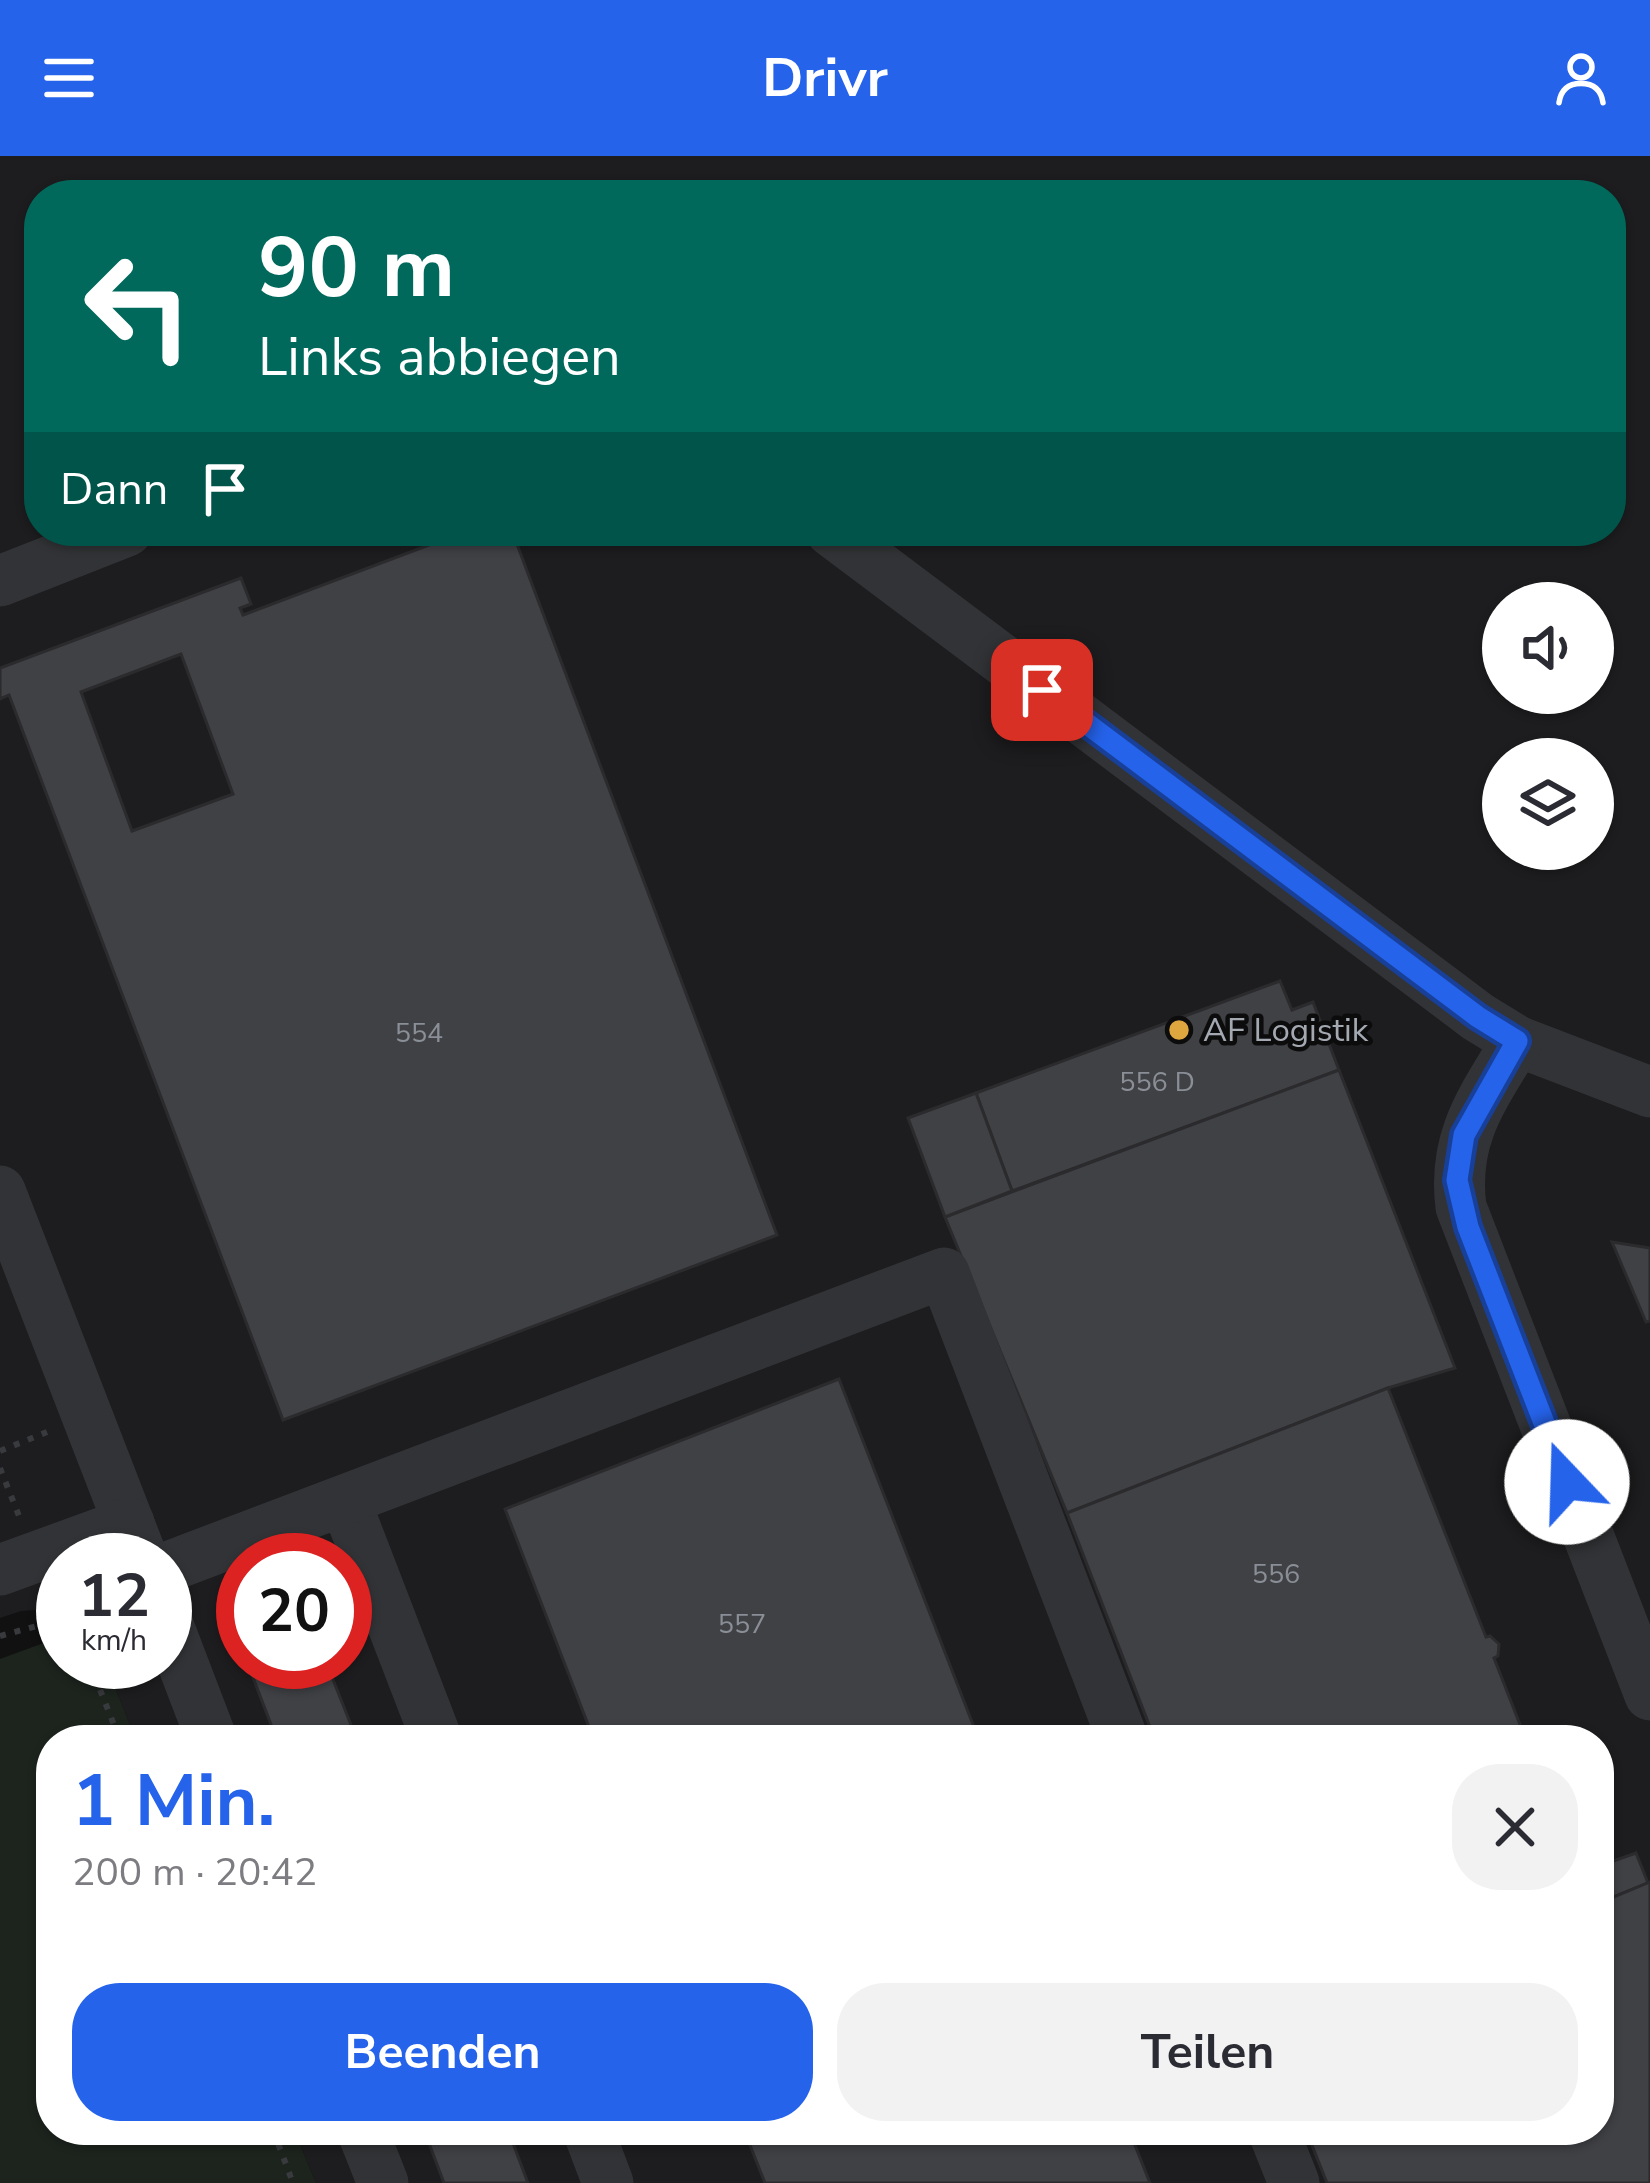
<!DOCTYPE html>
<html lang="de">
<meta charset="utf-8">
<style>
:root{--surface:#fff;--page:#f2f2f3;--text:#2b2b33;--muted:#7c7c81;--accent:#2563eb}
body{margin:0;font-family:"Nunito Sans",sans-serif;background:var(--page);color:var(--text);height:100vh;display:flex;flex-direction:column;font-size:45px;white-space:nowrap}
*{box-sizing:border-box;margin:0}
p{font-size:39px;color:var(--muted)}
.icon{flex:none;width:66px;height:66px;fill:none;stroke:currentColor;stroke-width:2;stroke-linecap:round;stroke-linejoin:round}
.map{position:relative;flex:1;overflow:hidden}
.details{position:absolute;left:36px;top:1569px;width:1578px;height:420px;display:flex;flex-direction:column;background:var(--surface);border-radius:48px;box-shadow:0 3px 9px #0004}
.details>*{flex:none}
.guide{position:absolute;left:24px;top:24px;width:1602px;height:366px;border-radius:48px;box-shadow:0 3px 9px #0004;background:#00695c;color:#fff;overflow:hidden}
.buttons{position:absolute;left:1482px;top:426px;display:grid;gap:24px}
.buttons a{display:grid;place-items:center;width:132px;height:132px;border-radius:50%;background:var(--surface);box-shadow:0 3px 9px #0004;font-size:60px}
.speed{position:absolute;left:36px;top:1377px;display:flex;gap:24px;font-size:60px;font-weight:700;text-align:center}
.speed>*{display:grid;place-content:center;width:156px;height:156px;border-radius:50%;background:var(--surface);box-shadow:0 3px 9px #0004;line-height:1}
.speed small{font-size:30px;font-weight:400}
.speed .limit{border:18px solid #d22;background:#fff;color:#111}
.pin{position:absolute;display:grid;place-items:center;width:102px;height:102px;color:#fff;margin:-51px;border-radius:24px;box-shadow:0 6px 18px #0006}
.me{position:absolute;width:132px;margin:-66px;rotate:339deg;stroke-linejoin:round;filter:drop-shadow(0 0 9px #0008)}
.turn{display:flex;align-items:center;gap:42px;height:252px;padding:0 36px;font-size:54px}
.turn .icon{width:156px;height:156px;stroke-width:2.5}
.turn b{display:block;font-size:84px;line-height:102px}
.then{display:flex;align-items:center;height:114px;padding:0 36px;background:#0003;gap:24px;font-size:45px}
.round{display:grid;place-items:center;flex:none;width:126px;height:126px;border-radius:48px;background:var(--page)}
.headline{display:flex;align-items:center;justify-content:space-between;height:204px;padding:0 36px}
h1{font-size:72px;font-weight:700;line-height:90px;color:var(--accent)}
.button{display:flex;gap:24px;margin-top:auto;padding:24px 36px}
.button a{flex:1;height:138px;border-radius:48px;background:var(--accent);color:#fff;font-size:48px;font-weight:700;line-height:138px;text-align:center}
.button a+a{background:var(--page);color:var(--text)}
header{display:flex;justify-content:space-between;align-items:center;height:156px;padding:0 36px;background:var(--accent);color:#fff;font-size:54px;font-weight:700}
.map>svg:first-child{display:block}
.built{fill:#1d1d1f;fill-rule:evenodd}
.green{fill:#1d241e}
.building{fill:#404145;stroke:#2b2b2e;stroke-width:3;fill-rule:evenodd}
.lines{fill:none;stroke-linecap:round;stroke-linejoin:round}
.path{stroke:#383a3d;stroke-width:6;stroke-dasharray:6 9;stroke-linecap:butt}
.minor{stroke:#323336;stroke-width:51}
.route-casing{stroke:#184099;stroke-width:30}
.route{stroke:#2563eb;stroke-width:21}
.poi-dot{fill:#dda63e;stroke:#0c0c0d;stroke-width:4.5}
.labels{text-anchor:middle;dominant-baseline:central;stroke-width:9;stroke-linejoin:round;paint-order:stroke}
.number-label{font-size:27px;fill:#8a8e96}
.poi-label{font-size:33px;fill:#a3a8b1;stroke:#0c0c0d;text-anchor:start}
</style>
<header><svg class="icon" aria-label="menu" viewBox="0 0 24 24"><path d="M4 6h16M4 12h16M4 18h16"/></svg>Drivr<svg class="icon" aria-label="person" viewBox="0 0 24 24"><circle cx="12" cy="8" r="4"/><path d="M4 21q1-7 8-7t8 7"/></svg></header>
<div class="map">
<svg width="1650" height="2027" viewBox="0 0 1650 2027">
<rect width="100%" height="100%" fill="#111112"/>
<path class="built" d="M0,0H1650V2027H316L294,1974H1599V1584H136L105,1506H165V1404H63V1452L21,1455L0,1462ZM39,39H1611V375H39ZM1503,447H1593V537H1503ZM1503,603H1593V693H1503ZM243,1404H345V1506H243Z"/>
<path class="green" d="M63,1480V1506H105L136,1584H51V1974H294L316,2027H0V1503Z"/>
<g class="building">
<path d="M466,375H512L777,1079L283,1264L9,539L0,543V512L241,422L251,448L240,452L243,459ZM181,498L233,638L132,675L81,536Z"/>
<path d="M1280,825L1292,854L1313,846L1339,914L1012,1035L976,937Z"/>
<path d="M1339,914L1455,1212L1388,1232L1067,1357L945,1061Z"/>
<path d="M976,937L1012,1035L945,1061L908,962Z"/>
<path d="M1612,1086L1650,1092V1165L1646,1166Z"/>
<path d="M839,1223L979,1584H594L505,1353Z"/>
<path d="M1388,1232L1486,1481L1490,1480L1499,1488L1498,1500L1494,1502L1526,1584H1155L1067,1357Z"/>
<path d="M243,1439V1495L225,1447Z"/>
<path d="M247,1506H326L357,1584H277Z"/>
<path d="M1636,1697L1648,1727L1599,1747V1710Z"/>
<path d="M1650,1726V2027H1327L1306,1974H1599V1747Z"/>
<path d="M424,1974H508L528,2027H444Z"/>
<path d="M744,1974H1129L1150,2027H765Z"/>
</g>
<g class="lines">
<g class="path">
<path d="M0,1295L47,1276"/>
<path d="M0,1312L19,1360"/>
<path d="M0,1480L55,1465L63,1471"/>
<path d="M89,1506L120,1584"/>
<path d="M273,1974L293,2027"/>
</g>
<g class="minor">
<path d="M831,375L1478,861L1517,885L1650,936"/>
<path d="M0,425L127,375"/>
<path d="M1517,885C1483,942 1452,981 1461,1051L1650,1539"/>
<path d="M0,1035L143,1404"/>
<path d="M345,1345L437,1584"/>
<path d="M165,1412L944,1117L1123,1584"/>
<path d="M0,1414L129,1367"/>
<path d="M165,1461L212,1584"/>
<path d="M362,1974L383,2027"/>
<path d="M588,1974L608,2027"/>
<path d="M1273,1974L1294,2027"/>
</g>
</g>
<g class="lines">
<g class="route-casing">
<path id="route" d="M1042,534L1478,861L1517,885L1464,979L1457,1024L1468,1071L1567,1326"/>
</g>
<use href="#route" class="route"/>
</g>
<circle class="poi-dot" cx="1179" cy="874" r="12"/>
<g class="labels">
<g class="number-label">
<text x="419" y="877">554</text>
<text x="1157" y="926">556 D</text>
<text x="1276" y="1418">556</text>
<text x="742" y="1468">557</text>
</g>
<g class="poi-label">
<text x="1203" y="874">AF Logistik</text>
</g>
</g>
</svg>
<div class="buttons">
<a><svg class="icon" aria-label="sound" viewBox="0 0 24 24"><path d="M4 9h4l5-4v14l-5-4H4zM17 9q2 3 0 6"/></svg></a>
<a><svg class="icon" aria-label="layers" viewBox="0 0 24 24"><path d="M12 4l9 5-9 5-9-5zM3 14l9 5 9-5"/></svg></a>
</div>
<div class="speed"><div>12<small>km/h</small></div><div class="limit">20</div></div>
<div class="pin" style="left:1042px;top:534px;background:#d93025"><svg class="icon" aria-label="arrive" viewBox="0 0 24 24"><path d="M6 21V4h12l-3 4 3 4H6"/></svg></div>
<svg class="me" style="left:1567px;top:1326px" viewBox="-20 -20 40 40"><circle r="19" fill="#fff"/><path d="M0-13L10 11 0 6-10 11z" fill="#2563eb"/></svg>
<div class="guide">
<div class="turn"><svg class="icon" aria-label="left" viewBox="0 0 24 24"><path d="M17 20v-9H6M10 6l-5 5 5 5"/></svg><div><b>90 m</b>Links abbiegen</div></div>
<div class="then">Dann<svg class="icon" aria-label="arrive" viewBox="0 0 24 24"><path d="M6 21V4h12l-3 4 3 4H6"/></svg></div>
</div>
<section class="details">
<div class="headline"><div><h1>1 Min.</h1><p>200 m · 20:42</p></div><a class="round"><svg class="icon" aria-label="close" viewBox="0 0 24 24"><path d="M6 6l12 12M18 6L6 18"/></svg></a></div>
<div class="button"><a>Beenden</a><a>Teilen</a></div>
</section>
</div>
